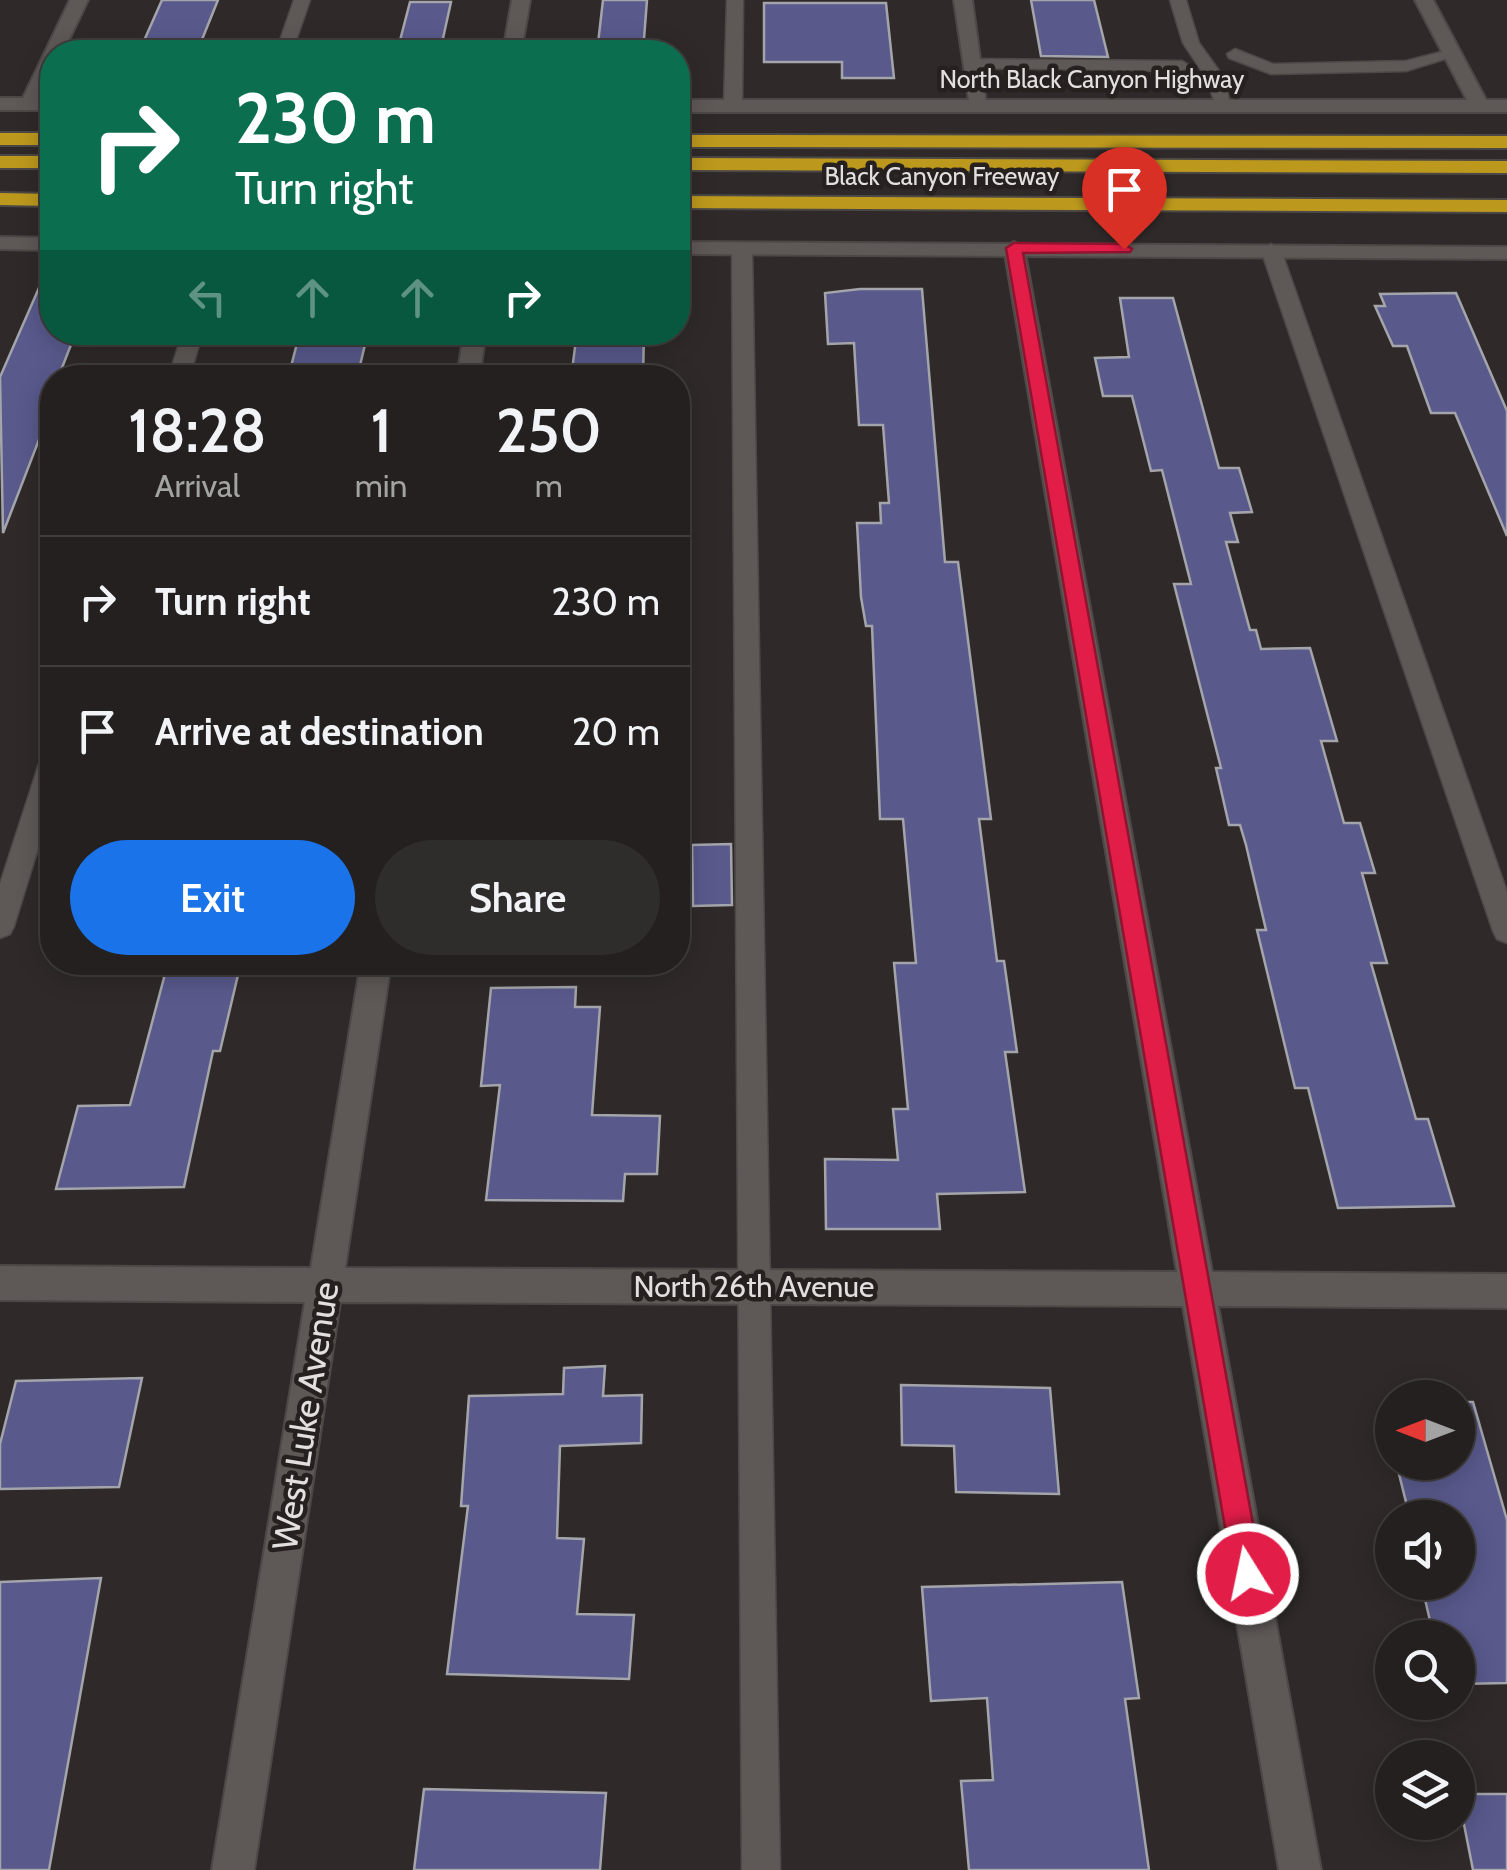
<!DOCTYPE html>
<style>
:root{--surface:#23201f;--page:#2f2d2c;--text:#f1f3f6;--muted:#a3a3a4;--line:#403e3d;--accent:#1a73e8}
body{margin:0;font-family:Cabin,sans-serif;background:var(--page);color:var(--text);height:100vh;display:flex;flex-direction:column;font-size:38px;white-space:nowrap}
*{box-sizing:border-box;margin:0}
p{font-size:32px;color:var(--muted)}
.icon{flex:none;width:55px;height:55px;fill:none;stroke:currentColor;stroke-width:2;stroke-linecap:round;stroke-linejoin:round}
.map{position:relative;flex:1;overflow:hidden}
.sheet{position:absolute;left:40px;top:365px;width:650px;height:610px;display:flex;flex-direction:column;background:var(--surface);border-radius:40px;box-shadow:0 5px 25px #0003,0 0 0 2px var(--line)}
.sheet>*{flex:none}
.guide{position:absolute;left:40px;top:40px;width:650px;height:305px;border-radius:40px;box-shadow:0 5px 25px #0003,0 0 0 2px var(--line);background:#0b6e4f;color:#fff;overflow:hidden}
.needle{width:65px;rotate:270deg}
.controls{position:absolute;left:1375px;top:1380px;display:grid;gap:20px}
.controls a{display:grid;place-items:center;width:100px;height:100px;border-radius:50%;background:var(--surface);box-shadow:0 5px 25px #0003,0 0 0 2px var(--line);font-size:50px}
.pin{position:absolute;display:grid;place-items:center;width:85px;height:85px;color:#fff;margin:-102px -42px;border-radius:50% 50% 50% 0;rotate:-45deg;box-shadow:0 0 10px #0007}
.pin .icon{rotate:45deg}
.me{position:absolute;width:110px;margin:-55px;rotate:350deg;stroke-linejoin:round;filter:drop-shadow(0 0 8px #0008)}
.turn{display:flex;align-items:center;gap:35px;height:210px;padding:0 30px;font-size:45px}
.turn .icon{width:130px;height:130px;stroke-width:2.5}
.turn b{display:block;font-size:70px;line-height:85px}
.lanes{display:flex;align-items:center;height:95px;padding:0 30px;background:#0003;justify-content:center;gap:50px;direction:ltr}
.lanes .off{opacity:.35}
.eta{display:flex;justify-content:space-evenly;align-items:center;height:170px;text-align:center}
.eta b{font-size:60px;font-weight:600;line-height:70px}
.button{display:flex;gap:20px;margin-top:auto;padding:20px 30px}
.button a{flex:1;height:115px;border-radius:60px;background:var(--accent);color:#fff;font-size:40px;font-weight:600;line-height:115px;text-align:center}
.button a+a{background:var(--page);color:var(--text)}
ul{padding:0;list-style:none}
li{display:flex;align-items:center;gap:30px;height:130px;padding:0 30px;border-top:2px solid var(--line)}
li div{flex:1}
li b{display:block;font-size:38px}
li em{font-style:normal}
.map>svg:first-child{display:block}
.building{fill:#59598c;stroke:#a4a5aa;stroke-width:2.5}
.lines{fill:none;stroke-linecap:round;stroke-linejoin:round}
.lane-casing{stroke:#4c4846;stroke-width:3}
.street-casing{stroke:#4c4846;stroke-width:4}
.secondary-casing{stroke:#4c4846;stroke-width:4}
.highway-casing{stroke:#4c4846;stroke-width:4}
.lane{fill:#5e5856;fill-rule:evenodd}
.street{fill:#5e5856;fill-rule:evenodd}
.secondary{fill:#5e5856;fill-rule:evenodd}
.highway{fill:#bc981d;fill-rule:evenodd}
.route{fill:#e11d48;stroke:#92132f;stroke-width:2.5}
.labels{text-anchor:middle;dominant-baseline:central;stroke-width:9;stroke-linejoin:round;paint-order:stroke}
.far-street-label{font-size:25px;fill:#e2dfde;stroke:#26211f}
.street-label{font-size:30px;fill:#e2dfde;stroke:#26211f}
.near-street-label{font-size:35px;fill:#e2dfde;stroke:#26211f}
</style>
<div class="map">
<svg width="1507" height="1870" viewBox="0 0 1507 1870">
<rect width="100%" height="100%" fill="#2f2a29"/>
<g class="building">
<path d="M162,0H218L197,52H139Z"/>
<path d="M603,0H647L643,52H597Z"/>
<path d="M1031,0H1094L1108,57L1041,56Z"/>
<path d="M410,2H451L440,52H397Z"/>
<path d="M764,3H886L894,78H842V62H764Z"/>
<path d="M52,258V332H76L58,378H52V406L3,533L0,377Z"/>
<path d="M860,289H922L945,562H958L991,819H979L997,961H1004L1017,1052H1005L1025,1192L937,1194L940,1229H826L825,1159L898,1160L893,1109H908L894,963H916L903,819H880L872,626H866L861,597L857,523H881L880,503H889L883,425H859L854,343L828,344L825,293Z"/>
<path d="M1456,293L1507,411V536L1455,413H1431L1407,346H1393L1375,306H1385L1380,294Z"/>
<path d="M1120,298H1173L1219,468H1239L1252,512L1230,513L1238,542H1226L1250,630H1256L1261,649L1310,648L1337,741H1321L1344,823H1360L1375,873H1362L1387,963H1371L1416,1119H1428L1454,1206L1338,1208L1308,1088H1295L1257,930H1266L1246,845L1240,825H1229L1216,768H1221L1174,584H1191L1162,470L1151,471L1132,396H1103L1095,358L1129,357Z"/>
<path d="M300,332H368L357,378H288Z"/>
<path d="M577,332H644L643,378H571Z"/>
<path d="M731,844L732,905L693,906L692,845Z"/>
<path d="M165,974L238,975L220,1051H213L184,1187L56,1189L78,1106L130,1105Z"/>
<path d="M576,987L575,1007H600L592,1115L660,1116L657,1174H625L623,1201L486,1200L500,1085L481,1086L491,988Z"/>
<path d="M605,1366L603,1396L642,1395L641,1443L560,1446L557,1538L584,1539L577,1614L634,1615L629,1679L447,1674L468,1506H461L469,1396L563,1394L564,1368Z"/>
<path d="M142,1378L119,1487L0,1489V1444L16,1381Z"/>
<path d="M901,1385L1050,1388L1059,1494L956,1492L954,1446L902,1445Z"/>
<path d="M1458,1402H1473L1507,1520V1683L1458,1684V1638H1434L1421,1582H1458V1518H1410L1396,1462H1458Z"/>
<path d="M101,1578L49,1870H0V1582Z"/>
<path d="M1122,1582L1139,1698L1125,1699L1149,1870H969L961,1781L993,1780L987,1698L931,1701L922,1587Z"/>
<path d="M424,1789L606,1793L600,1870H414Z"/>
<path d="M1458,1794H1507V1870H1473Z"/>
</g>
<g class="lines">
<g class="lane-casing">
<g id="lane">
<path d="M294,0H310L292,52H276Z"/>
<path d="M727,0H743L742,106L733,111L724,106Z"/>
<path d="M1170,0H1186L1199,43L1225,79L1231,111L1216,107L1207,79L1183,43Z"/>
<path d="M1235,49L1273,64L1406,61L1453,49L1461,54L1406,71L1271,74L1229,58L1227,54Z"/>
<path d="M968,59L1182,61L1190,66L1182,71L974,68L968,67Z"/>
<path d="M742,242L752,248L780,1870H742L732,248Z"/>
<path d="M1271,244L1281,250L1507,892V943L1497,939L1493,931L1261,250Z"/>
<path d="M183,332H203L189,378H168Z"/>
<path d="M52,754V803L14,926L10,934L0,938V884L39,764Z"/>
</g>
</g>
<g class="street-casing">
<g id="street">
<path d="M70,0H88L63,52H52V74L38,104L22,108L20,104Z"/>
<path d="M512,0H530L521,52H503Z"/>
<path d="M954,0H972L987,111L970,107Z"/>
<path d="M1014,242L1024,248L1212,1272L1507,1274V1308L1218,1306L1321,1870H1279L1183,1306L340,1302L254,1870H212L305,1302L0,1300V1266L311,1268L361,962H391L345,1268L1177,1272L1004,248Z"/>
<path d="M464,332H486L479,378H457Z"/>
</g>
</g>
<g class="secondary-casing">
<g id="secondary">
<path d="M1415,0H1433L1486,100H1507V112H678V100H1467Z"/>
<rect x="0" y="98" width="52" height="12"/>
<path d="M0,237L52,238V250L0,249Z"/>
<path d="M678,242L1507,247V259L678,254Z"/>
</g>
</g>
<g class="highway-casing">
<g id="highway">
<rect x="0" y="133" width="52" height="12"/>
<path d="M678,135L1507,136V148L678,147Z"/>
<rect x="0" y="156" width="52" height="12"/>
<path d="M678,158L1507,161V173L678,170Z"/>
<path d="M0,193L52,194V206L0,205Z"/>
<path d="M678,196L1507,200V212L678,208Z"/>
</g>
</g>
<use href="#lane" class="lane"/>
<use href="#street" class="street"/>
<use href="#secondary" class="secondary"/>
<use href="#highway" class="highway"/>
</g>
<path class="route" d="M1124,244L1132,249L1130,252L1023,253L1262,1574L1258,1584L1248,1589L1237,1584L1233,1574L1006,248L1014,243Z"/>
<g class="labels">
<g class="far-street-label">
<text x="1092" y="79">North Black Canyon Highway</text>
<text x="942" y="176">Black Canyon Freeway</text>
</g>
<g class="street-label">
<text x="754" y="1286">North 26th Avenue</text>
</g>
<g class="near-street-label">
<text transform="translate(305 1416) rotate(-81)">West Luke Avenue</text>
</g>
</g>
</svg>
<div class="controls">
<a><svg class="needle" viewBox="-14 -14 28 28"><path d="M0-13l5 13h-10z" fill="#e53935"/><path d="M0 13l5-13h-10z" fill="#a3a3a4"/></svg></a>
<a><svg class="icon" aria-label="sound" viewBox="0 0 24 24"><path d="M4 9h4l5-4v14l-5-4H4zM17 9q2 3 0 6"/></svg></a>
<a><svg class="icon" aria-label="search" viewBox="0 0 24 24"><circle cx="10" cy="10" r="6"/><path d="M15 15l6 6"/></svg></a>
<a><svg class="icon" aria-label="layers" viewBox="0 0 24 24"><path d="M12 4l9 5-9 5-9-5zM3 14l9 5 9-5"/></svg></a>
</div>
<div class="pin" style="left:1124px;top:249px;background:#d93025"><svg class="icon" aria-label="arrive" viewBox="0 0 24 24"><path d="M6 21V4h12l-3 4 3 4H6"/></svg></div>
<svg class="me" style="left:1248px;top:1574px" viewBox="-20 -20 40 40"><circle r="17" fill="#e11d48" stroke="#fff" stroke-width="3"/><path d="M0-11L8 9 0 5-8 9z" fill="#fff"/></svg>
<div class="guide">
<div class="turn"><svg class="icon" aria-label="right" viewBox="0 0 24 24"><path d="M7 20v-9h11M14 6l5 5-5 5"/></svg><div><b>230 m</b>Turn right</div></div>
<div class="lanes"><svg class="icon off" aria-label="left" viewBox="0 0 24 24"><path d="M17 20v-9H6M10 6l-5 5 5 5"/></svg><svg class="icon off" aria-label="ahead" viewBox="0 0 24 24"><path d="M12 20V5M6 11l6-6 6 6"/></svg><svg class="icon off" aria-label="ahead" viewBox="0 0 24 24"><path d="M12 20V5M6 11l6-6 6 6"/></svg><svg class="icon" aria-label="right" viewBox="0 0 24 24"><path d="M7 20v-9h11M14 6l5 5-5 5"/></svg></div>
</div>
<section class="sheet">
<div class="eta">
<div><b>18:28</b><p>Arrival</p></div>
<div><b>1</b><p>min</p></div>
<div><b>250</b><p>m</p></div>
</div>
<ul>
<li><svg class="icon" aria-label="right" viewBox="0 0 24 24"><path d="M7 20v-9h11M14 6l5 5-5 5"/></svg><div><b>Turn right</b></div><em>230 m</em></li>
<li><svg class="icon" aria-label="arrive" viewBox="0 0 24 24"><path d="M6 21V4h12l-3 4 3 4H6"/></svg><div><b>Arrive at destination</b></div><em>20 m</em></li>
</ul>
<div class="button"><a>Exit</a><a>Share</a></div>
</section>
</div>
